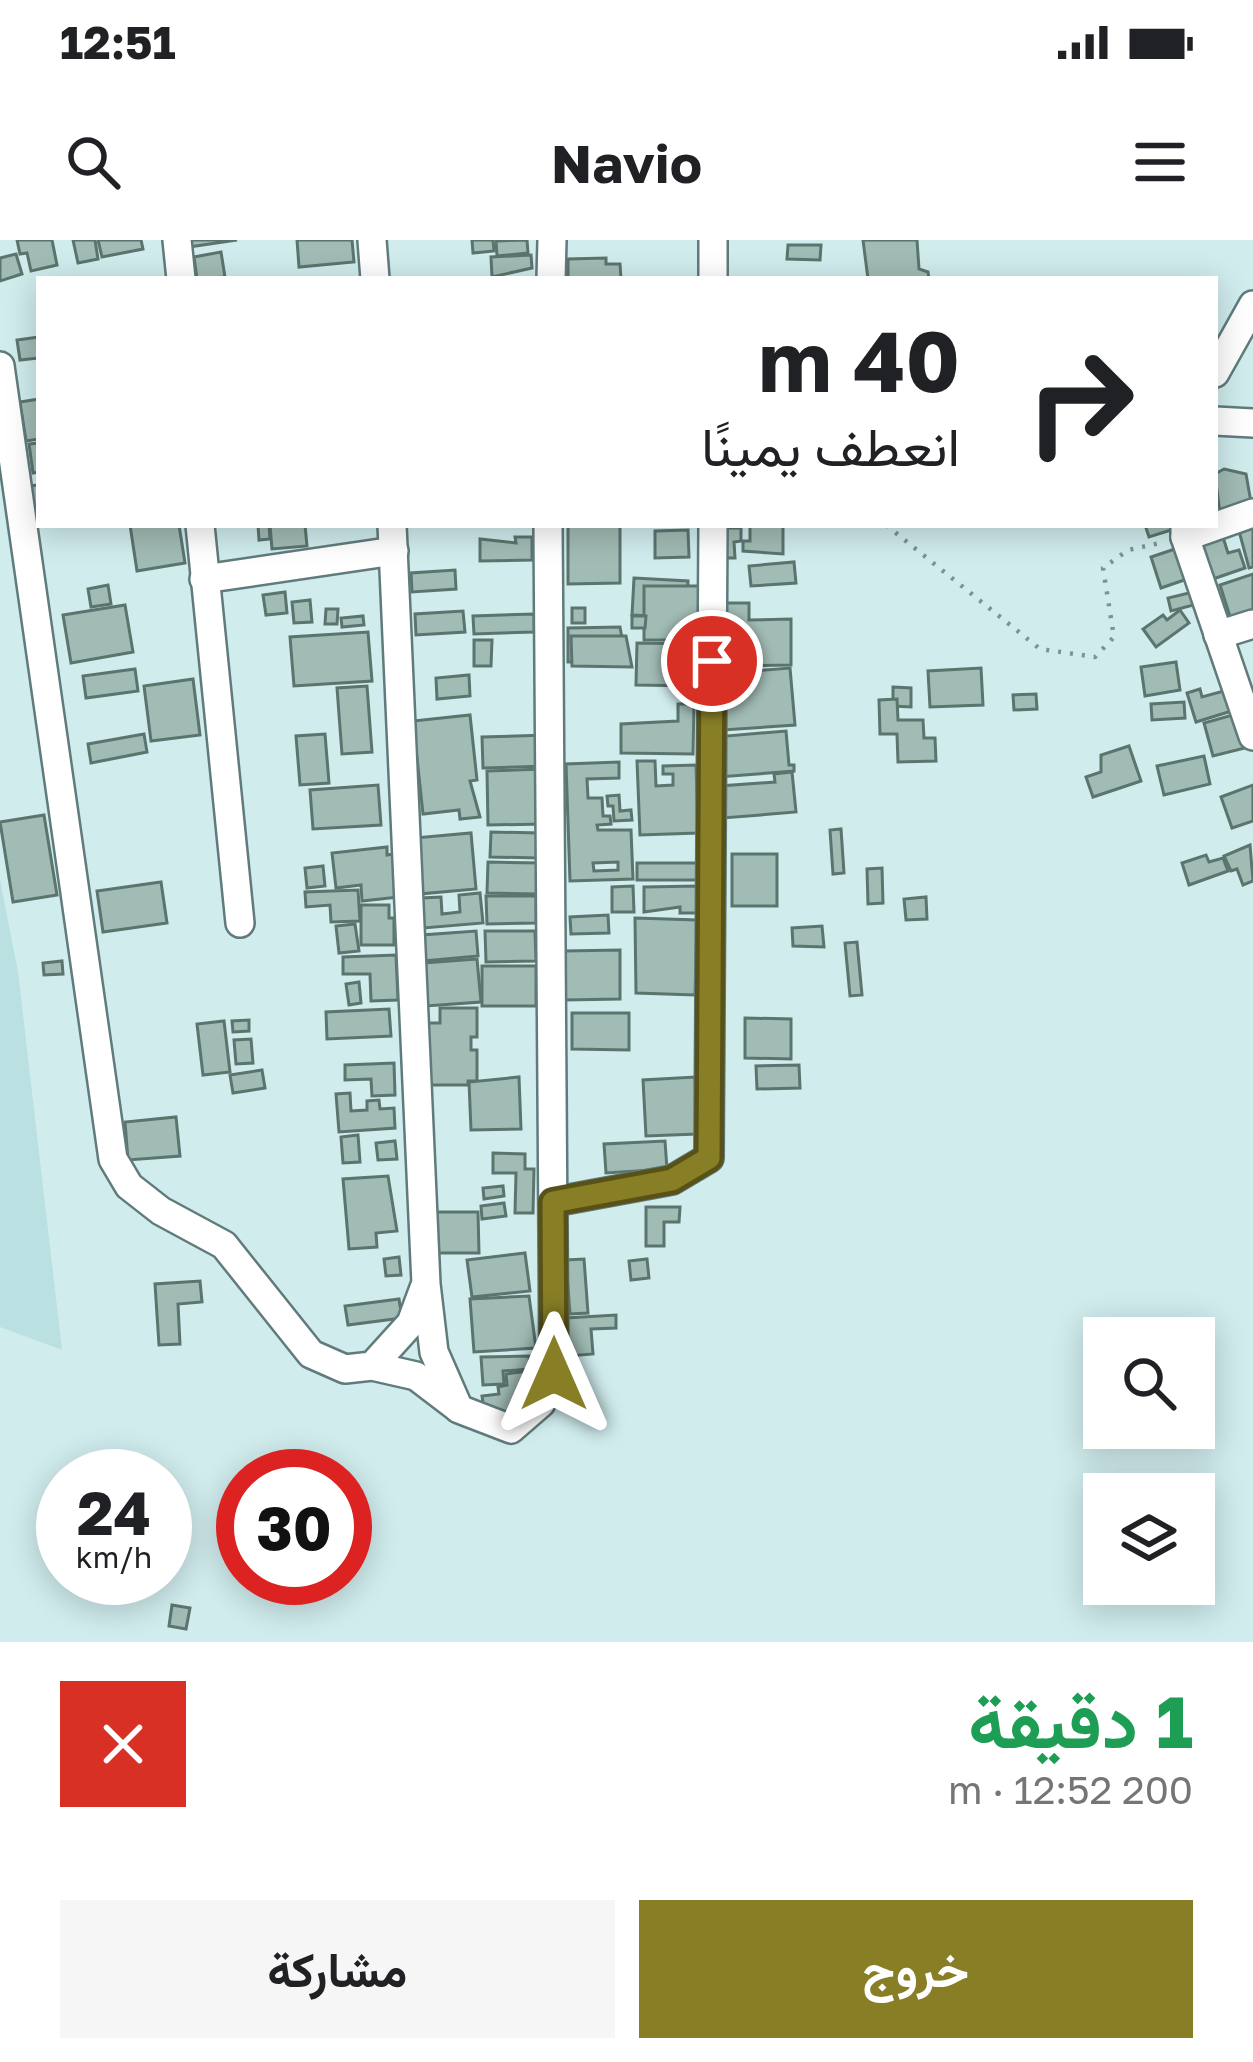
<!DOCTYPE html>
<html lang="ar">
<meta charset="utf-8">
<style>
:root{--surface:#fff;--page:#f6f6f6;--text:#202124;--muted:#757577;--accent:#877e25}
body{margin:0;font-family:"Golos Text",Vazirmatn,sans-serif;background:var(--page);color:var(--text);direction:rtl;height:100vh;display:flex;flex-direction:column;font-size:45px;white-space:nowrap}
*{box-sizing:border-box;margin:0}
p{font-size:39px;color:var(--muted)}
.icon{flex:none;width:66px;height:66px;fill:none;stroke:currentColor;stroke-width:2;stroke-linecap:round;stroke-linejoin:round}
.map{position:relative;height:1402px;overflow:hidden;direction:ltr}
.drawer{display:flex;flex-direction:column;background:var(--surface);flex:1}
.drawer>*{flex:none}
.hud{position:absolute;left:36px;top:36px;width:1182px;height:252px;border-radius:0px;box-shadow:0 6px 30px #0003;direction:rtl;background:#fff;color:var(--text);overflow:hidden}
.tools{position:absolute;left:1083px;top:1077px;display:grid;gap:24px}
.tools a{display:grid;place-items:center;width:132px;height:132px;border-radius:0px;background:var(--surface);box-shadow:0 6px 30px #0003;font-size:60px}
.speed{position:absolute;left:36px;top:1209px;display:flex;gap:24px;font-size:60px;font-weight:700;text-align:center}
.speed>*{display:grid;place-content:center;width:156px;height:156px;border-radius:50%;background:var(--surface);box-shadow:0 6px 30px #0003;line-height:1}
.speed small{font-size:30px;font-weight:400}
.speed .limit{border:18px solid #d22;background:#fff;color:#111}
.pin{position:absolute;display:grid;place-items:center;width:102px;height:102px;color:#fff;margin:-51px;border:6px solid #fff;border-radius:50%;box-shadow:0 3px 12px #0007}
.me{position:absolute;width:132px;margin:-66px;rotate:0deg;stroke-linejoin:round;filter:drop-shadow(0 0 9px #0008)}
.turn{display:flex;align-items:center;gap:42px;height:252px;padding:0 60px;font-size:54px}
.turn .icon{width:156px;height:156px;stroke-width:2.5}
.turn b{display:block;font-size:84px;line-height:102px}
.round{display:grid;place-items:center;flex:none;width:126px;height:126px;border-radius:0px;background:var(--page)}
.summary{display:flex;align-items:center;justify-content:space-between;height:204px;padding:0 60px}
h1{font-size:72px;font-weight:700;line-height:90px;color:#1e9e55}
.primary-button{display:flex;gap:24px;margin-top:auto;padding:24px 60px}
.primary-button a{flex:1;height:138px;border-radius:0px;background:var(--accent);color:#fff;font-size:48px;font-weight:700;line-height:138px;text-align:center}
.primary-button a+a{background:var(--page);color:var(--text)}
.status{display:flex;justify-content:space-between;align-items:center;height:84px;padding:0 60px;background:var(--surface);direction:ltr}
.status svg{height:33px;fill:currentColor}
header{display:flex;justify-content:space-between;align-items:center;height:156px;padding:0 60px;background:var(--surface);font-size:54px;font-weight:700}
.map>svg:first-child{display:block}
.built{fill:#bbe0e1}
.building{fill:#a1bbb5;stroke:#5b746e;stroke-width:3;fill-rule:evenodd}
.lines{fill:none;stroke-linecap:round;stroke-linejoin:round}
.street-casing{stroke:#617b7c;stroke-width:32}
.path{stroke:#7e9292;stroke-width:4.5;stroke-dasharray:3 9;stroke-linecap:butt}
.street{stroke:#fff;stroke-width:27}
.route-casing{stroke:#585218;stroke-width:30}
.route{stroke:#877e25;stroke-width:21}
</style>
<div class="status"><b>12:51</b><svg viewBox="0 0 49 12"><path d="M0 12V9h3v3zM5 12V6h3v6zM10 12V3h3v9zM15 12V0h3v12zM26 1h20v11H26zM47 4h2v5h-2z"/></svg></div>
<header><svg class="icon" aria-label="menu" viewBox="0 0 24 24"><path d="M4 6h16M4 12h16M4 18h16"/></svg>Navio<svg class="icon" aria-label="search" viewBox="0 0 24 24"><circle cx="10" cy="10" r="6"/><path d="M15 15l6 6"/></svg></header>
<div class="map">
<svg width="1253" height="1402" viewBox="0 0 1253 1402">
<rect width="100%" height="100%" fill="#d0eced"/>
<path class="built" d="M0,640L18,732L62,1110L0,1087Z"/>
<g class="building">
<path d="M17,0H52L57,25L31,31L27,13L20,14Z"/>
<path d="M73,0H95L98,19L78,23Z"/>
<path d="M98,0H141L143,9L102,17Z"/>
<path d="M181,0H237L182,8Z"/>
<path d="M297,0H352L354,22L299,27Z"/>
<path d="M472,0H493L494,11L473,13Z"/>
<path d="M527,0L528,13L497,16L496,1Z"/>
<path d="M863,0H917L919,29L928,32L929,39H868Z"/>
<path d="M788,5H821L820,20L787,19Z"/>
<path d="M221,12L225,37L197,39L194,17Z"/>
<path d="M16,14L22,34L0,41V18Z"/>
<path d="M531,15L532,28L492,37L491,17Z"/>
<path d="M606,18V24H620L621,39H568V19Z"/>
<path d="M39,97V118L20,120L17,100Z"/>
<path d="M39,159V199L26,201L20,162Z"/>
<path d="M39,203V232L33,233L29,204Z"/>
<path d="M1224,229L1246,234L1252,268L1220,274L1215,234Z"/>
<path d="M39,245V285H48L34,287L28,246Z"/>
<path d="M130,285H179L185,323L137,331Z"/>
<path d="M258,285H269L270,299L259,300Z"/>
<path d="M270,285H305L307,306L272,309Z"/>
<path d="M750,285H783V314L743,311V301H750Z"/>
<path d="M1145,285H1183L1184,286L1149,297Z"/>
<path d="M568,286H620V343L568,344Z"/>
<path d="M718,288H741V301L734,302L735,318H718Z"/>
<path d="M1253,288V327L1249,328L1239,291Z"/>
<path d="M688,290L689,317L655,318V291Z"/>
<path d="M1222,294L1228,313L1239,310L1245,328L1213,339L1201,301Z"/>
<path d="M515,297H532V320L480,321V299L516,303Z"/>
<path d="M1184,306L1193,337L1161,348L1151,317Z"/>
<path d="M794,322L796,343L751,346L749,326Z"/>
<path d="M455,330L456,349L412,352L411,333Z"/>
<path d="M1253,334V376L1232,383L1220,345Z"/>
<path d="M634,338L688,341L687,370L673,369L672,377L632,375Z"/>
<path d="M108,345L111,364L91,367L88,349Z"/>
<rect x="644" y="346" width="55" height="54"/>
<path d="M1197,351L1201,363L1171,371L1168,358Z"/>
<path d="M285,352L287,373L266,375L263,355Z"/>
<path d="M310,360L312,382L294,383L292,362Z"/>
<path d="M723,363H749V380L791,379V425L731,426L730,399H723Z"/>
<path d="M125,365L133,412L71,423L63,375Z"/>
<rect x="572" y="368" width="13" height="15"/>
<path d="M326,369H338L337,384H325Z"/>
<path d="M1180,370L1189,383L1156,407L1143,389L1163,375L1167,380Z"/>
<path d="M463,371L465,392L416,395L415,374Z"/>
<path d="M534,374V392L474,394L473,376Z"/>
<path d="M363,376L364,385L342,387L341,378Z"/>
<path d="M632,376H646L645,388H632Z"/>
<path d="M620,387L626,421L568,422V388Z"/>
<path d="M368,392L372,441L294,446L290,397Z"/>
<path d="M571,396H626L632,427L572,426Z"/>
<path d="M474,400H492L491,426H474Z"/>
<path d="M637,403L699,404L698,446L636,445Z"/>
<path d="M1176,422L1180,450L1145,456L1141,427Z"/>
<path d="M790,428L795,485L723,490L718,434Z"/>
<path d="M981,428L983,465L930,467L928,431Z"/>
<path d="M135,429L138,451L86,458L83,436Z"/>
<path d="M469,435L470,456L437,459L436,438Z"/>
<path d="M193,439L200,495L151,501L144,446Z"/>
<path d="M367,446L372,512L342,514L337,448Z"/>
<path d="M893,447L911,448V467L893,466Z"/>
<path d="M1200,449L1202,457L1231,449L1238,469L1196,482L1187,453Z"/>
<path d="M1036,454L1037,469L1014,470L1013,455Z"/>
<path d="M897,459L898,480H923L924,498H935L936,521L898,522L897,494H880L879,460Z"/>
<path d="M1184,462L1185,478L1152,480L1151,464Z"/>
<path d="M678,464H694L693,514L621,513V484L678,481Z"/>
<path d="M1236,474L1245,508L1213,516L1204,483Z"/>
<path d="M470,475L477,540L470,541L480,577L460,579L459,570L423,574L413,481Z"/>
<path d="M786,491L789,525H794V531L719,537L715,497Z"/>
<path d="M144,494L147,512L91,523L88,504Z"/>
<path d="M325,494L329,543L300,545L296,496Z"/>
<path d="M547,495L548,526L483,528L482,497Z"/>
<path d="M1129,506L1141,541L1093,557L1086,537L1101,532V515Z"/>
<path d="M1204,516L1210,544L1164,555L1157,526Z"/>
<path d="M637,521H655L656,546L673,545V534H663V526L696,525L698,593L640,595Z"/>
<path d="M619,522V538L587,539L588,558H602L603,576H610L611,584L597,585L598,590H631L633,639L570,641L566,524ZM618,622V630L594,631L593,623Z"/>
<path d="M543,529L545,584L488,585L487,531Z"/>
<path d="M792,532L796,572L723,578L720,546L775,542L774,534Z"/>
<path d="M378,545L381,585L313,589L310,550Z"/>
<path d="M1253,545V581L1232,588L1221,557Z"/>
<path d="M619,555L620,571L631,570L632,580L614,581L613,566H608L607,556Z"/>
<path d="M44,575L57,655L13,662L0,582Z"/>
<path d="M841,589L844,633L833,634L830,590Z"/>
<path d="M491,592L540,593V618L490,617Z"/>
<path d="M471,593L476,649L419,654L414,598Z"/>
<path d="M1250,605L1253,641L1243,645L1237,629L1231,631L1224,616Z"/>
<path d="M387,607V615L394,614L399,657L362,661L361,645L336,648L332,613Z"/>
<rect x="732" y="614" width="45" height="52"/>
<path d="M1206,615L1209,622L1223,618L1228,631L1189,645L1182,623Z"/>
<path d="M488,622L540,623L539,654L487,653Z"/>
<rect x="637" y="623" width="61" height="17"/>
<path d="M323,626L325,646L307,648L305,628Z"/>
<path d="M882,628L883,663L868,664L867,629Z"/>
<path d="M161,642L167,683L103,692L97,651Z"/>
<path d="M633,646L634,672H612V647Z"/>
<path d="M698,646V673H680V667L644,672V647Z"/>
<path d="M358,650L360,681L331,682L330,665L306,667L305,652Z"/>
<path d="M480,653L483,683L424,688L421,658L441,657L442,674L460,672L459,655Z"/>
<path d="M486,656H536V683L487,684Z"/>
<path d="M926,657L927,679L906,680L904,659Z"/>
<path d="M361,665H389V678H394V705H361Z"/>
<path d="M608,675L609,693L571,694L570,677Z"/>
<path d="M635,678L697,680L695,755L636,753Z"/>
<path d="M355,684L359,711L339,713L336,686Z"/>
<path d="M822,686L824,707L793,706L792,688Z"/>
<path d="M476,691L478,716L423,721L422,695Z"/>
<path d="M485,691H535L536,721L486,722Z"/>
<path d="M857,702L862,755L850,756L845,703Z"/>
<path d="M620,710V759L565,760L564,711Z"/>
<path d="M396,715L398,760L371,761L370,734H343V717Z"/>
<path d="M477,719L481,762L426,766L423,723Z"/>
<path d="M62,721L63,734L44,735L43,723Z"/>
<rect x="482" y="726" width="54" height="40"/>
<path d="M359,742L361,763L349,765L346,744Z"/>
<path d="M440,768H477V797H471V810H477V841H468V845H422V783H440Z"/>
<path d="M389,769L391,796L327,799L326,772Z"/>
<path d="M572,773H629V810L572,809Z"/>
<path d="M745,778L791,779V819L745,818Z"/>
<path d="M249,780V791L233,792L232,781Z"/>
<path d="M224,781L230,832L203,835L197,784Z"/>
<path d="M251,799L253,823L236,824L234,800Z"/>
<path d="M394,823L395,855L372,856L371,839L345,840V825Z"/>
<path d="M799,825L800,848L757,849L756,826Z"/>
<path d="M262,830L265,848L233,853L230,835Z"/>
<path d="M519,837L521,889L471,890L469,842Z"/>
<path d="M695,837L697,894L646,896L643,840Z"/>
<path d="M350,853L351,871L367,870V861L379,860L380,869L394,868L395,888L339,892L336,854Z"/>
<path d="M176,877L180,916L128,920L125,882Z"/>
<path d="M358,895L360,922L343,923L341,897Z"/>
<path d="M395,901L397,919L378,920L376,903Z"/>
<path d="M665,901L667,929L606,933L604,904Z"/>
<path d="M493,913L525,914V929H534L533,973H515L516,933H493Z"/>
<path d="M388,936L397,991L376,993L377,1007L349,1009L343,939Z"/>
<path d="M503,946L504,956L484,959L483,948Z"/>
<path d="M504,963L506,976L482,979L481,966Z"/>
<path d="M646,967H680L679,982H664V1006H646Z"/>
<path d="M429,972H478L479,1013H430Z"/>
<path d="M525,1013L530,1051L472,1057L467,1020Z"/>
<path d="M399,1017L401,1035L386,1036L384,1019Z"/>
<path d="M584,1019L588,1073L570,1074L566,1020Z"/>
<path d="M647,1019L649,1038L631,1040L629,1021Z"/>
<path d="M200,1041L202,1062L178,1064L180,1104L159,1105L155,1044Z"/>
<path d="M529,1056L536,1108L474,1112L470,1059Z"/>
<path d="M399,1059L402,1078L348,1085L345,1066Z"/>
<path d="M616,1075V1088L591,1089L593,1114L569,1116L566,1078Z"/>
<path d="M529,1116L530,1129L503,1131L504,1144L483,1145L481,1117Z"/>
<path d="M527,1131L535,1174L486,1182L482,1156L499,1154L498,1147L507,1145L506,1134Z"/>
<path d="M172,1365L190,1368L186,1389L169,1386Z"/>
</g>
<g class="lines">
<g class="street-casing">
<g id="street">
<path d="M177,0L181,39"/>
<path d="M372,0L375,39"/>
<path d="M713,0V39"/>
<path d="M551,39L552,0"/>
<path d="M0,126L113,919L129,946L161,971L224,1005L311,1114L345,1129L372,1126L411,1083L424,1048"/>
<path d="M1215,133L1253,65"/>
<path d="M1215,181L1253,183"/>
<path d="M200,285L240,683"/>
<path d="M392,285L426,1044L434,1112L459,1169L511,1189L541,1163L554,1134L548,285"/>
<path d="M1185,285V297L1253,496"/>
<path d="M1185,297L1253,273"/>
<path d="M204,339L394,311"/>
<path d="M1218,395L1253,384"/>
<path d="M553,962L672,940L709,918L713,285"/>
<path d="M372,1126L416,1136L458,1168"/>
</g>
</g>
<path class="path" d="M886,285L1040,409L1095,417L1114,397L1103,328L1128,310L1160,303"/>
<use href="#street" class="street"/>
</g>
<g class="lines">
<g class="route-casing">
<path id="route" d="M554,1134L553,962L672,940L709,918L712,421"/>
</g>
<use href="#route" class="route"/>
</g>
</svg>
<div class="tools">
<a><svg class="icon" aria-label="search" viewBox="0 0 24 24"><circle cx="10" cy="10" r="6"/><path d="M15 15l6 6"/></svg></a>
<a><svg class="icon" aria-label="layers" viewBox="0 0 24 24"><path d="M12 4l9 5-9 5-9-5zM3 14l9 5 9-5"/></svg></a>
</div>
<div class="speed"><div>24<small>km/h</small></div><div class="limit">30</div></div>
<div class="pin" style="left:712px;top:421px;background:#d93025"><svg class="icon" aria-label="arrive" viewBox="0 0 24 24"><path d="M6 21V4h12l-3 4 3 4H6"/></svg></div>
<svg class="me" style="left:554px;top:1134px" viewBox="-20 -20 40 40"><path d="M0-17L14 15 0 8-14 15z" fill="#877e25" stroke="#fff" stroke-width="4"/></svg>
<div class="hud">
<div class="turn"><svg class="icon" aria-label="right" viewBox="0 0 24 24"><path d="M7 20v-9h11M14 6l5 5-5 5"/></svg><div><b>40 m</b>انعطف يمينًا</div></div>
</div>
</div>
<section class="drawer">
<div class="summary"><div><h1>1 دقيقة</h1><p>200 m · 12:52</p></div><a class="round" style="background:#d93025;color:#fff"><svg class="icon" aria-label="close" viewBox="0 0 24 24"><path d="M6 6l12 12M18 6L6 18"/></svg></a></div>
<div class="primary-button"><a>خروج</a><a>مشاركة</a></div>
</section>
